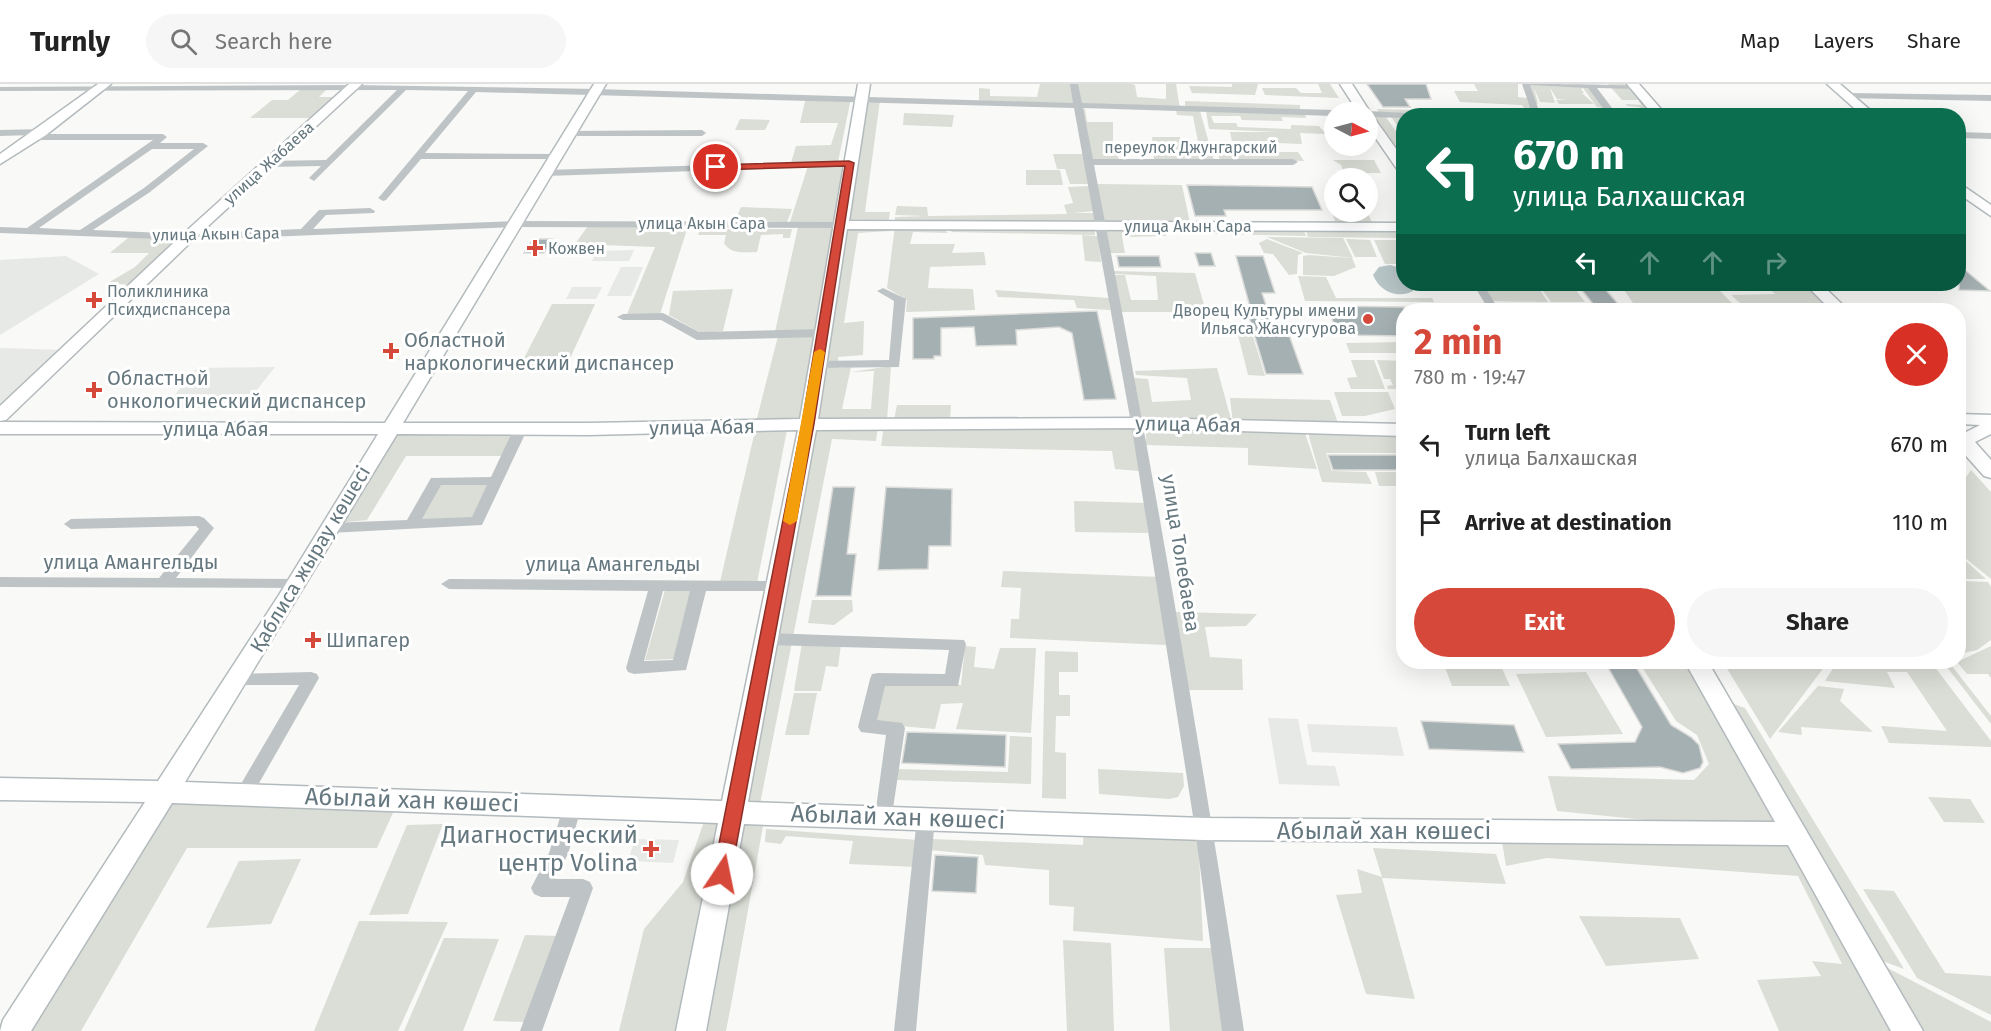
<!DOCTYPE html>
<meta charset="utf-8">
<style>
:root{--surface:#fff;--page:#f6f6f6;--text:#222;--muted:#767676;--line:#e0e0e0;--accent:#d6483a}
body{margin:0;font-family:"Fira Sans",sans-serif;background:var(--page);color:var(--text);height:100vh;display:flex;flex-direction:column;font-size:22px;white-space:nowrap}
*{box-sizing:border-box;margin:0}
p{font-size:20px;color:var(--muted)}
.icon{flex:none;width:33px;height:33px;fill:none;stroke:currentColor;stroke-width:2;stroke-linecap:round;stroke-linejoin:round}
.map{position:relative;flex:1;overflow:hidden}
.side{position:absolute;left:1396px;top:219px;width:570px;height:366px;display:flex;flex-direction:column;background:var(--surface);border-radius:24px;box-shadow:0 6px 24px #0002}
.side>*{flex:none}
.guide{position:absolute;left:1396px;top:24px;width:570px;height:183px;border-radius:24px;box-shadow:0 6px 24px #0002;background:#0b6e4f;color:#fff;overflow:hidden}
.needle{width:39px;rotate:96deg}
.tools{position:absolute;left:1324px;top:18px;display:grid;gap:12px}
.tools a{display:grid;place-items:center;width:54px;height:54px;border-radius:50%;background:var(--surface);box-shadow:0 6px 24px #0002;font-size:30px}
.pin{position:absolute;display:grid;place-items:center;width:51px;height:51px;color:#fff;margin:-26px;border:3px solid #fff;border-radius:50%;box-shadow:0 2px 6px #0007}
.me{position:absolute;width:66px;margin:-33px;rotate:11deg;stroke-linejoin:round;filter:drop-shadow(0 0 4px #0008)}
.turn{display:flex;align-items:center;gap:21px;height:126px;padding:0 18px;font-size:27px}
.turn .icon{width:78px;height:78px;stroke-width:2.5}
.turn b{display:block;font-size:42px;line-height:51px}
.lanes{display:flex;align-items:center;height:57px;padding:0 18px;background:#0003;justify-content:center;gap:30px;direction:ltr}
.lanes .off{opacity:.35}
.round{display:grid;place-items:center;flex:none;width:63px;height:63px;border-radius:32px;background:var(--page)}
.headline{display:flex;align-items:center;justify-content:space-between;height:102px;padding:0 18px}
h1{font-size:36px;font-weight:700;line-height:45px;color:var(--accent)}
.action{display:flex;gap:12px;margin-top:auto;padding:12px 18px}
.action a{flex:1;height:69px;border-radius:36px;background:var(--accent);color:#fff;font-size:24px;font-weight:700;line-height:69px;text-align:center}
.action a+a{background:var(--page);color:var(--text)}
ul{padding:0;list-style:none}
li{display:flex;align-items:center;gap:18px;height:78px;padding:0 18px}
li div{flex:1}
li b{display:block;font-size:22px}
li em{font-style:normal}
header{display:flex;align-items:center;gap:36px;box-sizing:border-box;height:84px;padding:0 30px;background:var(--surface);border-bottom:2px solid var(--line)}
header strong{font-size:28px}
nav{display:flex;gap:33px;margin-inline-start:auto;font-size:21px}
.search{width:420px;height:54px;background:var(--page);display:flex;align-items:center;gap:15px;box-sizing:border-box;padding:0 21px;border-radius:33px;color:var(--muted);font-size:22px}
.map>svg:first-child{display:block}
.built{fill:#e7e9e7}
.green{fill:#daded6}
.water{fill:#b7c5c7}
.building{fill:#a5b0b3;stroke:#dbdbd9;stroke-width:1.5}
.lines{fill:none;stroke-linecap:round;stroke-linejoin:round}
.secondary-casing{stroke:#b3babd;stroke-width:3}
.street{fill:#bec4c6;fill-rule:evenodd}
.secondary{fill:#fff;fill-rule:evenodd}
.route{fill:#d6483a;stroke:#8b2f26;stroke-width:1.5}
.slow{fill:#f59e0b}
.poi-dot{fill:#d6483a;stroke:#fff;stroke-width:2}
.labels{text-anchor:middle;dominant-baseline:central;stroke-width:6;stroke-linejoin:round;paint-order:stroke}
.far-street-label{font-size:16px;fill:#66787f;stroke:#fff}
.far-poi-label{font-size:16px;fill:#66787f;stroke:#fff;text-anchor:start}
.poi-label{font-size:20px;fill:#66787f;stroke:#fff;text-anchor:start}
.street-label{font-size:20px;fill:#66787f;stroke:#fff}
.near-street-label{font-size:24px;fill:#66787f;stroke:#fff}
.near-poi-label{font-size:24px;fill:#66787f;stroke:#fff;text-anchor:end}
</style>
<header>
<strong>Turnly</strong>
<div class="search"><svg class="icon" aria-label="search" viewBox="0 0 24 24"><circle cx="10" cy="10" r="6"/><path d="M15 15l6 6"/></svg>Search here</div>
<nav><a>Map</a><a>Layers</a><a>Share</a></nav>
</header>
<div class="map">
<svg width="1991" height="947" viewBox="0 0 1991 947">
<rect width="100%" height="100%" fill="#f9f9f7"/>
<g class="built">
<path d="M634,166L629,177H592L597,167Z"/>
<path d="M66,172L99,190L0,251V176Z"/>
<path d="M621,183H643L631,212H607Z"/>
<path d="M572,203H602L596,215H566Z"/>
<path d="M0,264L64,266L0,327Z"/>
<path d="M275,283L244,322L163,325L197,284Z"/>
<path d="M1268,634L1298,635L1307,681L1335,682L1340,702L1279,700Z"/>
<path d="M1307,640L1397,643L1404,672L1312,668Z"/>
<path d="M635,755L679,756L673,779L628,777Z"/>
</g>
<g class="green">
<path d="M1040,0H1071L1075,22L979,17V4L990,5V12L1037,13Z"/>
<path d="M1074,0H1132L1135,1L1137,13L1166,15V0H1176L1180,25L1080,21Z"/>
<path d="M1232,0H1258L1255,11L1192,9L1189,2L1232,3Z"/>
<path d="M1318,0H1330L1339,14L1265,11L1262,4H1296L1301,9H1322Z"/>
<path d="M1474,0H1518V13L1527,14L1534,29L1527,28L1522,21L1460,18L1454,7H1478Z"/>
<path d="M1528,0L1589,3L1604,24L1597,23L1583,4L1581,5L1584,9H1582L1594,20H1559L1556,16H1568L1557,15L1550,4L1555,19L1540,18L1534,4L1538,20L1535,19Z"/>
<path d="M1608,0H1631L1658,31H1647L1639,23L1627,22L1626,20L1641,21L1638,16H1622Z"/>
<path d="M300,6H326L319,13H335L311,34H250L272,16H288Z"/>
<path d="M806,13L851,14L838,78L791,79L796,62L831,61L838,39H800Z"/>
<path d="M863,15L880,16L865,128H890L888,140H844Z"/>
<path d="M1185,17L1300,21V27L1185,24Z"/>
<path d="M1080,24L1085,25L1087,38H1113V63L1119,75H1154L1152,53H1180L1183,67L1200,68L1193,32L1177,31L1176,26L1200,27L1214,77H1090Z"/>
<path d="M1377,25L1589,31L1404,32V52L1390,31L1385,32L1404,58V81L1369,31H1381Z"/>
<path d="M1206,27L1305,29L1306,34L1281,33L1283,37L1242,36L1240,32H1211L1214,39H1236L1238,43L1291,45V41L1319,42L1326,50L1300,49L1302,60L1232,57L1230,48H1278L1209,45Z"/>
<path d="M904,29L954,31L952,43L903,41Z"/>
<path d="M740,35L770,36L765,46H735Z"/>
<path d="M1214,58H1224L1228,68H1298L1304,77L1220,76Z"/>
<path d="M1053,70H1084L1090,100H1070L1065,85H1057Z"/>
<path d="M1374,76L1381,89H1344L1341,81L1333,76Z"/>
<path d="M847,81L837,139L790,138L808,82Z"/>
<path d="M1026,86H1060L1063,101H1026Z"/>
<path d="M1096,100L1182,101L1190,139L1102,140Z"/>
<path d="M1090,102L1095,127L1073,129H1095L1097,139L895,140V133L926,132L895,131L897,122L927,123L928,132L1067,130L1064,121L1073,119L1068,103Z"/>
<path d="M741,123L792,125L787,138L735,137Z"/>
<path d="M1331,126L1367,128L1374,142H1337Z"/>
<path d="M588,142H688L660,230H627L655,163L575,160Z"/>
<path d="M844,142H889L890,147L858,149L844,239L864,237L863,271L838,273L839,284L851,283L842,325H871L874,287L851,288L891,282L887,336L813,337Z"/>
<path d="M895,142H940L948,149L913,148L910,160H955L952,169L984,168L986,181L930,183L928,204L973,205L975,226L906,228L907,216L887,204Z"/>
<path d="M1215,142L1303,145L1306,152L1216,150Z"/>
<path d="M798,143L834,144L817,247L775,248Z"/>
<path d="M946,143H1095V151L952,148Z"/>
<path d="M1102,143H1163L1166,152L1122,153L1125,169H1108Z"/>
<path d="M1305,144L1404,145V154L1308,153Z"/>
<path d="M700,145H792L790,154H783V150L761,151L757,168C745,168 731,171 724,159L726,151H698Z"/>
<path d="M1082,151L1098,152L1101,178L1085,177Z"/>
<path d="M129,153L182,155L132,201L108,199L135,183L149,169H110Z"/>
<path d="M1267,153L1343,154L1353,174L1306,169Z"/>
<path d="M1267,155L1303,169L1298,171L1297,190L1289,191L1273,170L1264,169L1259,159Z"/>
<path d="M1346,155L1370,156L1377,173H1355Z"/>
<path d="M1374,156H1404V180H1385Z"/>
<path d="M1309,171L1352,174L1356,183L1334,192L1303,191V172Z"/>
<path d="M1113,187L1195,189L1206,228H1121L1113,191H1125L1131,216H1158L1156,192L1115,190Z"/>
<path d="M1298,192L1326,193L1336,214H1432L1434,218L1305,217Z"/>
<path d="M1498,200H1536L1548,218L1489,217L1484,209Z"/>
<path d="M1538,200H1571L1585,218H1551Z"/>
<path d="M1620,200H1713L1739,226H1686L1682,222H1635Z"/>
<path d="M1765,200H1809L1835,226H1803L1795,219H1740L1731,211L1775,210Z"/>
<path d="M733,205L723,247L701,249L669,231L673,207Z"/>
<path d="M995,206L1109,214L1110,226L1077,224L1074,216L998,213Z"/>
<path d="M552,220H595L567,281L520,282Z"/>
<path d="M1251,246L1265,292L1248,291L1237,247Z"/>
<path d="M819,251L804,337L756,338L778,252Z"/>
<path d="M1404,258V269H1350L1346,259Z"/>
<path d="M1351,276H1374L1385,305H1351L1347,294L1357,293Z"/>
<path d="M1377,276L1404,277V305H1388L1387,302L1393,301L1390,295H1384Z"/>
<path d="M1217,284L1232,339L1142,337L1134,294L1148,295L1152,318L1191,316L1187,294L1136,291L1135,287Z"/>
<path d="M1334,308H1388L1395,325L1365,332H1342Z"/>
<path d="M1230,314L1330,316L1339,342L1233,340Z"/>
<path d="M897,321H951L950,336H894Z"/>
<path d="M884,341L1133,342L1139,387L1115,385L1112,367L881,362Z"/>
<path d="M811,342H878L876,357L832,355L760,720L740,717Z"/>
<path d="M1146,342L1304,346L1317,385L1248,381V364L1146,361Z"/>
<path d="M1310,345L1404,348V369H1326L1332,387L1366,388L1372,400L1322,398L1309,353Z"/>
<path d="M787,346L757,499L720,498L755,347Z"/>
<path d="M390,350H512L502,372H406L367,436L337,439Z"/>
<path d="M1971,386L1991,408V495L1959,469V403Z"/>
<path d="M1375,388H1404V402H1379Z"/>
<path d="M490,399L474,435L419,437L440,400Z"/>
<path d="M1074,417L1145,419L1148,449L1075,448Z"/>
<path d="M1959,471L1986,495H1959Z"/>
<path d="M1003,487L1161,493L1166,561L1010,554L1011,535H1019L1021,504L1001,503Z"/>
<path d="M1959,497L1988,498L1991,503V556L1977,566L1959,570V527L1966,529L1959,525Z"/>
<path d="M665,506H694L676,575L645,576Z"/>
<path d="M812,516H852L853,527L834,541L808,539Z"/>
<path d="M1176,528L1257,530L1246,542L1205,543L1210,573L1242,575L1243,606H1189Z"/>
<path d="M802,559L841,560L838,583L826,582L821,607H794Z"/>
<path d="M965,562L976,563L974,583L994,585L1000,564H1036L1031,649L956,645L963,619L941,620L935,645L875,640L884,597L961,601Z"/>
<path d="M1991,562V594L1988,590H1967L1957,578Z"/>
<path d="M1045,567L1078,568V588H1059V611H1070V632H1056L1055,668L1066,669V715L1042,714Z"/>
<path d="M1443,578H1499L1510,602H1452Z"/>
<path d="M1639,578H1688L1785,750L1557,727L1548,692L1694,696L1709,680L1697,651L1676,637Z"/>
<path d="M1723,578H1828L1770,655Z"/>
<path d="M1837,578H1931L1991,657V663L1889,659L1881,642L1947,647L1907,588H1887L1895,604L1825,597Z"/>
<path d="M1946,582H1952L1991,632V640Z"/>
<path d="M1586,588L1623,650L1546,653L1516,590Z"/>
<path d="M1818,602L1844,605L1840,617L1873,648L1801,643L1802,651L1778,648Z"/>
<path d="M794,609H817L809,651H785Z"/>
<path d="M1725,617L1745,624L1904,885L1872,873Z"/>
<path d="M1010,652L1032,653L1031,700L897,696L898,685L1008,688Z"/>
<path d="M1098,685L1183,689L1184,702L1178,713L1169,715L1099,710Z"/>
<path d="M172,713L397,720L377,764H187L81,947H25Z"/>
<path d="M1928,713L1970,715L1985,739L1944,738Z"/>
<path d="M707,729L728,731L683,947H619L644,845L683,798Z"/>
<path d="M741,730L765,731L731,921L726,947H698Z"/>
<path d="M443,740L408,830L369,831L407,741Z"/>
<path d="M766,745L918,756L917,783L849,780L853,757L786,752L781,760L765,758Z"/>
<path d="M1084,746L1198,749L1203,857L1073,847L1074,823L1049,821V786L985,781L983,771L929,766L932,755L1083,761Z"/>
<path d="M1501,752L1793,756L1900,947H1779L1757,896L1821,892L1812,877L1842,880L1798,792L1547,774L1506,782Z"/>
<path d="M1373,764L1496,770L1506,800L1382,794L1415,915L1366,910L1336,811L1362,809L1357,785L1382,793Z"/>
<path d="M301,775L271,840L206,844L239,777Z"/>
<path d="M1863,805L1894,807L1945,889L1991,892V931L1917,894Z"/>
<path d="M1579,832L1680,834L1699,875L1606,882Z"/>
<path d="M359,837L448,838L398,947H314Z"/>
<path d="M525,851L560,852L531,938L493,937Z"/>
<path d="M444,854L499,855L463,947H404Z"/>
<path d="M1063,856L1111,859L1114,947H1067Z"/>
<path d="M1164,864H1214L1224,947H1170Z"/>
<path d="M1880,880L1991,938V947H1919Z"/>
</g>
<path class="water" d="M1390,181L1404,185V200H1414L1413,207C1398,215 1380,208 1373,191L1379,183Z"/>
<g class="building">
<path d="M1367,0H1426L1431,15H1405L1410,23H1383Z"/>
<path d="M1187,101L1312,103L1322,126H1224L1226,132H1195Z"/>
<path d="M533,155H552L544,169H524Z"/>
<path d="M1195,169H1211L1215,182H1199Z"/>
<path d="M1117,172H1159L1161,183H1119Z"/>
<path d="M1236,172H1263L1275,209H1262L1275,248H1288L1303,290H1266L1246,223H1250Z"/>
<path d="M1959,181L1990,207L1959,206Z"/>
<path d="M1577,200H1601L1623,226H1598Z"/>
<path d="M1327,222L1404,223V252L1338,251Z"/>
<path d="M1097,227L1116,315L1084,316L1072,249L1059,243L1016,246L1017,261L976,262L974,243L941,244V272H934V275H913V234Z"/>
<path d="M1328,371H1404V386H1333Z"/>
<path d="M833,403H855L847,470H856L851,512H816Z"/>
<path d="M886,403L952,405L951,462H929L928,485L878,486Z"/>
<path d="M1605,578H1633L1671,641L1691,653L1699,661L1703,678L1700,684L1683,689L1660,683L1571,685L1558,660L1635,658L1642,643Z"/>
<path d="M1421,637L1514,641L1524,668L1429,665Z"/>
<path d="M907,648L1006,651L1005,683L902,679Z"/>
<path d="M935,771L978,773L976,809L932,807Z"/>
</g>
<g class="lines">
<g class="secondary-casing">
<g id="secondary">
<path d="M98,0H111L46,51L0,80V70Z"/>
<path d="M349,0H362L193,156L6,336L0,337V322L183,150Z"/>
<path d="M594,0H606L403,339H588L800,335L858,0H870L849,137L1404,139V147L847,145L818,335L1138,334L1404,340V352L1138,344L816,346L748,718L1204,734L1775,738L1685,578H1708L1923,947H1891L1788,761L1204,756L744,740L706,947H676L718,739L172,719L31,947H0L3,936L145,718L0,716V694L158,697L279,511L378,350H0V338L385,339ZM798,346L722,717L185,698L397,350L588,351Z"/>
<path d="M1340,0H1352L1370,28L1368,30L1372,31L1404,76V89L1399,88L1368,43V28H1358Z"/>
<path d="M1627,0H1639L1667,32H1654Z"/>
<path d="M1827,0H1840L1877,32H1863Z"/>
<path d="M1959,99L1991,121V132L1959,110Z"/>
<path d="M1805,200H1821L1848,226H1831Z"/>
<path d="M1959,330L1991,331V350L1975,358L1991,376V394L1984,392L1959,364V345L1966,348L1980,341L1959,340Z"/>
</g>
</g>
<g class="street">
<path d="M1070,0H1078L1082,19L1335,26L1339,28H1335V32L1083,24L1093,75H1293L1298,78L1293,81H1094C1150,369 1200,657 1244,947H1222L1195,745L1131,339L1074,24L476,8L425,69L555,70L560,73L558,75H421L386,116L383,117L378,114L380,112L468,7L406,6L314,97L309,94L321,82L268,83L263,80L268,77L326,76L397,6L0,7V3L353,1L596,5L1073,19Z"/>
<path d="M1522,0C1542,0 1628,0 1640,3L1636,5L1597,4L1618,32H1609L1588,4L1530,1L1540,30L1533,32Z"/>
<path d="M1847,9L1991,11V17L1844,14L1843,12Z"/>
<path d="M1368,27L1407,29L1411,32H1404V34L1368,33V28H1365Z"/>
<path d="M42,45L46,48L43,50H163L167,53L160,59H203L208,62L150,108L93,146L188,150L301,145L319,126L370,124L375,127L374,129L326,131L313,145L515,137L841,138L846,141L841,144L515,143L188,156L0,149V143L27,144L153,56H35L31,53L33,51L0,52V46ZM152,65H194L144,104L80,146L39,144Z"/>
<path d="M569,47L702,46L706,49L702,52H566L565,50Z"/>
<path d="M1959,48L1991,49V55L1959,54Z"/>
<path d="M852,77V81L849,82L546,92L541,89L546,86Z"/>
<path d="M1473,200H1483L1499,226H1489Z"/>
<path d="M883,204L906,215L899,283L814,284L812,281L818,277L889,276L894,217L877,207Z"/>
<path d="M663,229L699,248L823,245L829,249L823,253L697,256L661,236H623L617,233L623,230Z"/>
<path d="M520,342L527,346L482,441L330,449L323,444L330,439L407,436L431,394L491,393L513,346ZM441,401H487L472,433L422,435Z"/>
<path d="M199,432L204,434L214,444L176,494L297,495L302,496L305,500L302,504L0,503V493L159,494L199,445L196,442L71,445L64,440L71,435Z"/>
<path d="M449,495L778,497L786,502L778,507H706L686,586L634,590L628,588L626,584L648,507L449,505L441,500ZM663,507H690L673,576L644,577Z"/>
<path d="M768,549L964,556L966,560L958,602H885L877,636L902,639L905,644L891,738L884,740L877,738L875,732L886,651L861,648L858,643L870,595L872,590L878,589L945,590L949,566L768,561L762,559L760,555L762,551Z"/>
<path d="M311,588L317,590L319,594L250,715L244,718L238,715L235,710L238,705L299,601H238L232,600L230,595L232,590Z"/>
<path d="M573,713L580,715L582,721L568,770L555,795H583L590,798L593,804L542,947H520L570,813H541L534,810L531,804L549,769L564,721L566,715Z"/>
<path d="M926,726L933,728L935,734L916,947H894L917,734L919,728Z"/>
</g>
<use href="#secondary" class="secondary"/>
</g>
<path class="route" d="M849,77L854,79L814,340L731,790L728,796L722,798L716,796L713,790L802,340L845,82L716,86L712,83L716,81Z"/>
<path class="slow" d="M820,265L825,268L797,437L790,441L783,437L814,268Z"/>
<g class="poi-dot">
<path d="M532 155h6v6h6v6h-6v6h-6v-6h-6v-6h6z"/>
<path d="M91 207h6v6h6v6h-6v6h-6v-6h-6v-6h6z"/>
<circle cx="1368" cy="235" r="6"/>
<path d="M388 258h6v6h6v6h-6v6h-6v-6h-6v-6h6z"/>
<path d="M91 297h6v6h6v6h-6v6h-6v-6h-6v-6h6z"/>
<path d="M310 547h6v6h6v6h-6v6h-6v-6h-6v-6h6z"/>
<path d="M648 756h6v6h6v6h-6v6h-6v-6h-6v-6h6z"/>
</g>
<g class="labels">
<g class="far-street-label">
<text x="1191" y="63">переулок Джунгарский</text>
<text transform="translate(269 79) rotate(-42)">улица Жабаева</text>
<text x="702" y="139">улица Акын Сара</text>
<text x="1188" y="142">улица Акын Сара</text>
<text transform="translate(216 150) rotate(-1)">улица Акын Сара</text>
</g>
<g class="far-poi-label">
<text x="548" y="164">Кожвен</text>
<text x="107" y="207">Поликлиника<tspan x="107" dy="18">Психдиспансера</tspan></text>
<text x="1356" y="226" text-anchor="end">Дворец Культуры имени<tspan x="1356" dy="18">Ильяса Жансугурова</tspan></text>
</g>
<g class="poi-label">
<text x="404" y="256">Областной<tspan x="404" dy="23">наркологический диспансер</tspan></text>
<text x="107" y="294">Областной<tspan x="107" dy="23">онкологический диспансер</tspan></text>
<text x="326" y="556">Шипагер</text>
</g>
<g class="street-label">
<text transform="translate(1188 340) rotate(1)">улица Абая</text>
<text transform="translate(702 343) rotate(-1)">улица Абая</text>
<text x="216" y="345">улица Абая</text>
<text transform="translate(1181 469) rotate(81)">улица Толебаева</text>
<text transform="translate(310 475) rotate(-59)">Қаблиса жырау көшесі</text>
<text x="131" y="478">улица Амангельды</text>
<text x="613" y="480">улица Амангельды</text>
</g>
<g class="near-street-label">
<text transform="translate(412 716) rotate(2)">Абылай хан көшесі</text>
<text transform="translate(898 733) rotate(2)">Абылай хан көшесі</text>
<text x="1384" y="747">Абылай хан көшесі</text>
</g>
<g class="near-poi-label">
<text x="638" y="751">Диагностический<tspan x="638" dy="28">центр Volina</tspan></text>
</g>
</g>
</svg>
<div class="tools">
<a><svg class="needle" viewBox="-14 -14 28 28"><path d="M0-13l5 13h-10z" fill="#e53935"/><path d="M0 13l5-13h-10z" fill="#767676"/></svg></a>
<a><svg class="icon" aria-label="search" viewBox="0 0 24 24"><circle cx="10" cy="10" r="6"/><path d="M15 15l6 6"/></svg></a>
</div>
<div class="pin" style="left:716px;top:83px;background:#d93025"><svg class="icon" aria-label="arrive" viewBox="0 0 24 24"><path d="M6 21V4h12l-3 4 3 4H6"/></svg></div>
<svg class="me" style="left:722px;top:790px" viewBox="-20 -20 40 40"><circle r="19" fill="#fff"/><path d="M0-13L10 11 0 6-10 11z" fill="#d6483a"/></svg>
<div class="guide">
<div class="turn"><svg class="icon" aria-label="left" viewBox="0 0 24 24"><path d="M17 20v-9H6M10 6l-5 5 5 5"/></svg><div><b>670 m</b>улица Балхашская</div></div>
<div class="lanes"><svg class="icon" aria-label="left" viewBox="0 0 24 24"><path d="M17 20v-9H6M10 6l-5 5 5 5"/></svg><svg class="icon off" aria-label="ahead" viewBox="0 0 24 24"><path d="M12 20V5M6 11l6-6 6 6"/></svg><svg class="icon off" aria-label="ahead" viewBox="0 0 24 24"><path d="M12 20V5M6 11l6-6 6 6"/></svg><svg class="icon off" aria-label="right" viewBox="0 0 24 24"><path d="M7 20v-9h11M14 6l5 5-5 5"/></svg></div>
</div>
<section class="side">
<div class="headline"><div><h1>2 min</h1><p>780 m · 19:47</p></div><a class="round" style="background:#d93025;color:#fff"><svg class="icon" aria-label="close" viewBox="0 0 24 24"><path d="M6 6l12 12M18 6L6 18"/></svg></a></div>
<ul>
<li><svg class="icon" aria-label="left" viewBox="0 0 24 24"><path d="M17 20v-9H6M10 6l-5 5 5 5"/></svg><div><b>Turn left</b><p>улица Балхашская</p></div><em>670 m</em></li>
<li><svg class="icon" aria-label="arrive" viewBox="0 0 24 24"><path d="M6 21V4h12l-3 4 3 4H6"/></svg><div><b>Arrive at destination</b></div><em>110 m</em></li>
</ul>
<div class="action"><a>Exit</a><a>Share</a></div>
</section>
</div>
